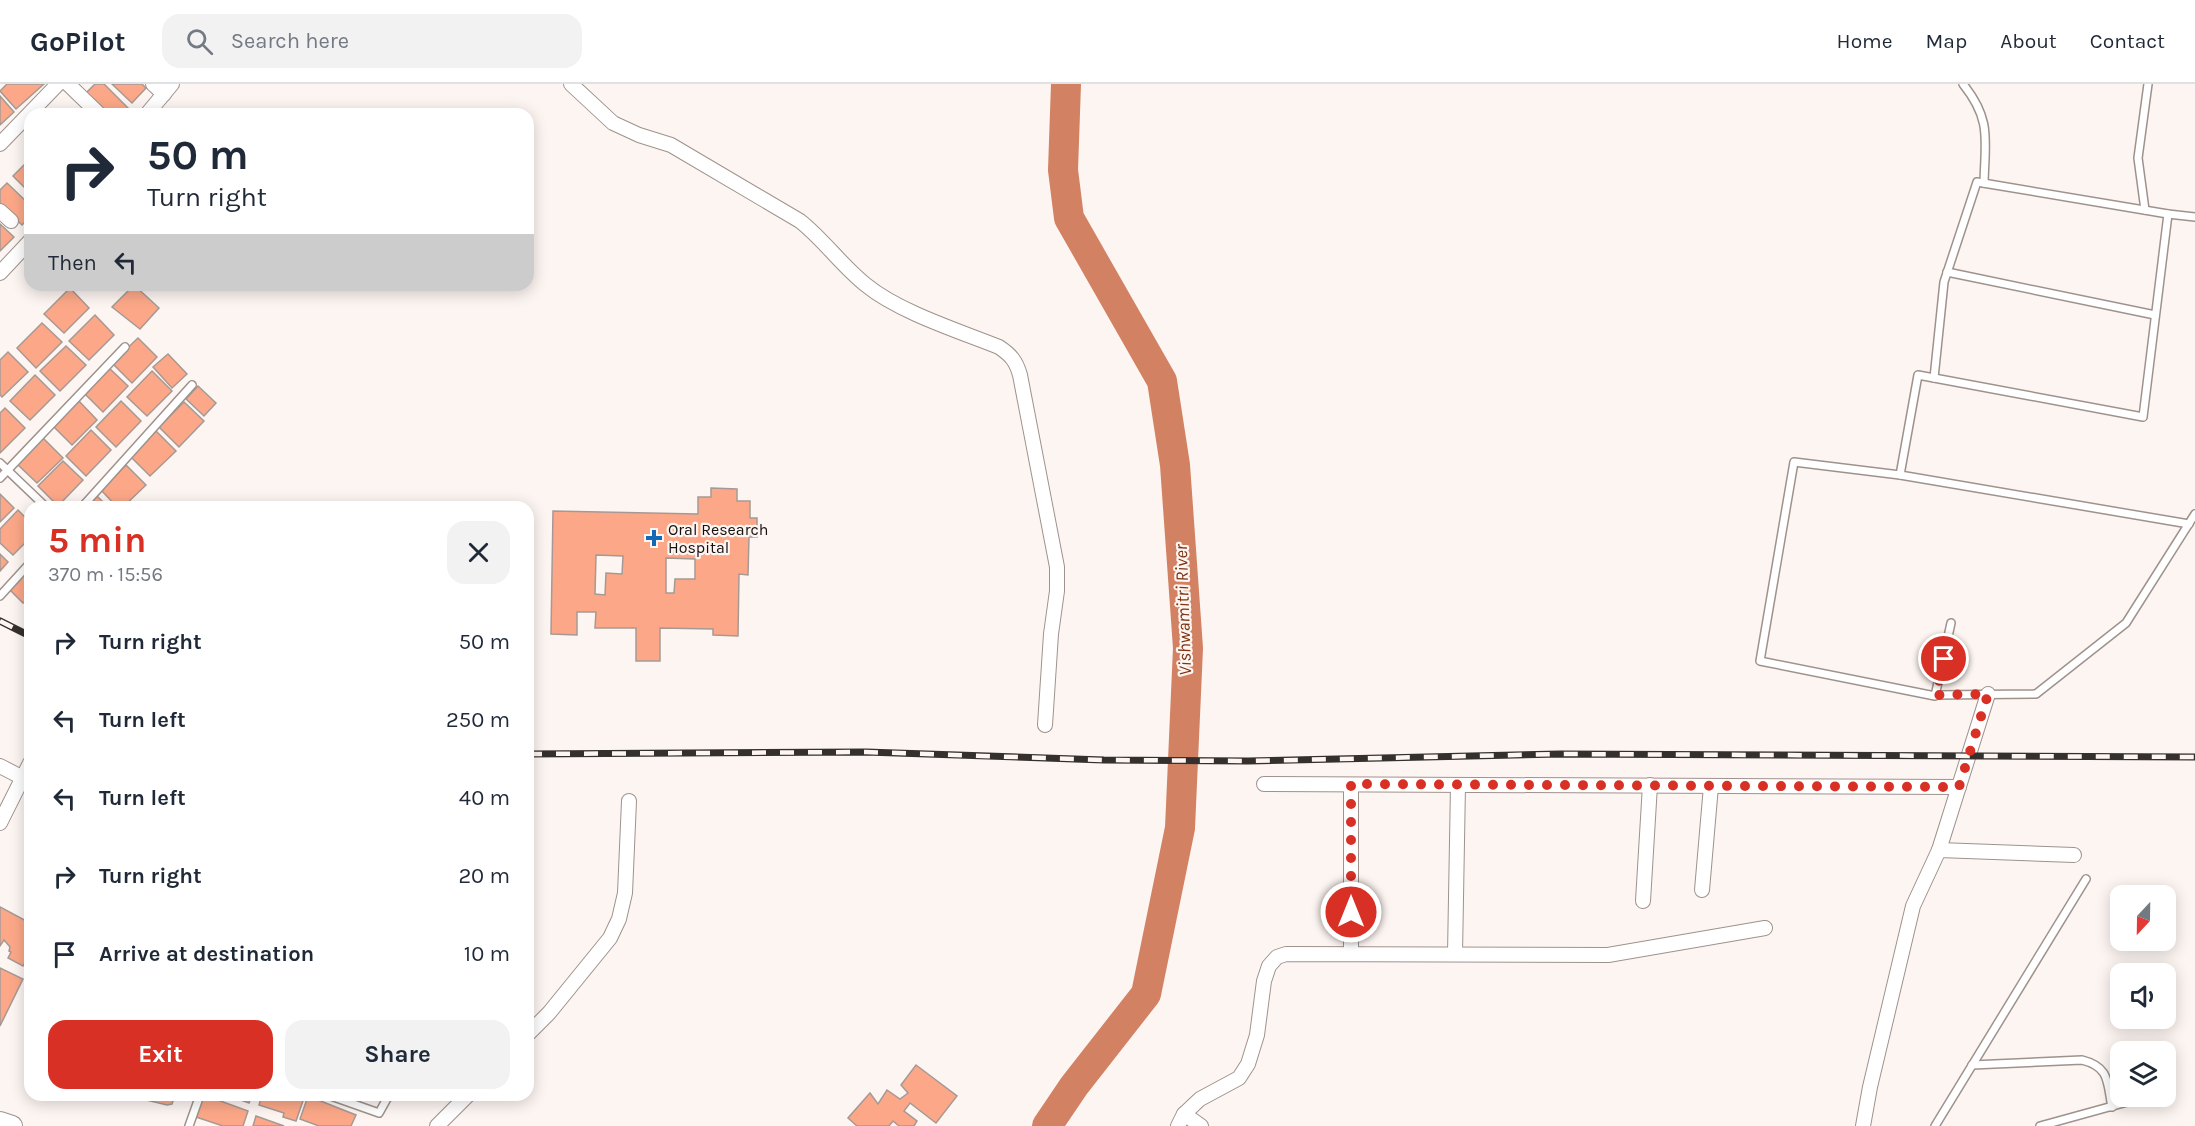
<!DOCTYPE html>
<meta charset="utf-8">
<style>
:root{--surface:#fff;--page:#f2f2f3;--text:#1f2937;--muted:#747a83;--line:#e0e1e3;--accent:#d93025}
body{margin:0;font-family:Karla,sans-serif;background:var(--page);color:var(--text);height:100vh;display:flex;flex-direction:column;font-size:22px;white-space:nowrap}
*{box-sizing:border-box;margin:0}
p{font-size:20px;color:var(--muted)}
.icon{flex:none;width:33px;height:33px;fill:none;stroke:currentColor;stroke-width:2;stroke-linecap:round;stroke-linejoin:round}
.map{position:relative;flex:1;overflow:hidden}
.side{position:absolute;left:24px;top:417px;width:510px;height:600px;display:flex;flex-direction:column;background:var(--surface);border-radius:18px;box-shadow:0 3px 15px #0003}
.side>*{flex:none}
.banner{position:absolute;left:24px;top:24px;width:510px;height:183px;border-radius:18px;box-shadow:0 3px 15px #0003;background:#fff;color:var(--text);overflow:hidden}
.needle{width:39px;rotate:202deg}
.controls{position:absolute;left:2110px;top:801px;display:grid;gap:12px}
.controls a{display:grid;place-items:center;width:66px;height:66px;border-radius:12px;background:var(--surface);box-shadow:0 3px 15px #0003;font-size:30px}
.pin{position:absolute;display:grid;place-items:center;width:51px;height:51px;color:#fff;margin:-26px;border:3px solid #fff;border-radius:50%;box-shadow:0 2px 6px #0007}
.me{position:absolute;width:66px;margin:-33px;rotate:0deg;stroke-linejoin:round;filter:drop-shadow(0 0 4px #0008)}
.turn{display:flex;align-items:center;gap:21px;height:126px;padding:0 24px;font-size:27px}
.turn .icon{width:78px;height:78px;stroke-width:2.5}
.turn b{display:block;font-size:42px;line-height:51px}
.then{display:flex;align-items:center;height:57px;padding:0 24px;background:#0003;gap:12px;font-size:22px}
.round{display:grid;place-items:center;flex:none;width:63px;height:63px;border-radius:18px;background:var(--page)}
.headline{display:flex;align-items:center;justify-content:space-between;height:102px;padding:0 24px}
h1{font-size:36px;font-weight:700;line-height:45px;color:var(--accent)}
.cta{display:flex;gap:12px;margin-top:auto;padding:12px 24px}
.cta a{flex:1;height:69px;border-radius:18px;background:var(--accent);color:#fff;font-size:24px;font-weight:700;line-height:69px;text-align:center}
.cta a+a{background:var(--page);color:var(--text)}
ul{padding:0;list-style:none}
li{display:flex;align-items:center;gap:18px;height:78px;padding:0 24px}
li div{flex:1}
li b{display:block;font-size:22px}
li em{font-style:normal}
header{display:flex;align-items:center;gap:36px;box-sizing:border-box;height:84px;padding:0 30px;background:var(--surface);border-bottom:2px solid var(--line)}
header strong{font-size:28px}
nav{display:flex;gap:33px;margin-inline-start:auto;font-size:21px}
.search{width:420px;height:54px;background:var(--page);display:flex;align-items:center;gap:15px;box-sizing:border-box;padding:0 21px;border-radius:18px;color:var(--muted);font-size:22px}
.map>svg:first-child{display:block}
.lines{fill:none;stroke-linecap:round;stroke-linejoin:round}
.river{stroke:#d28162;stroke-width:30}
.building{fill:#fca888;stroke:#a69994;stroke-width:1.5;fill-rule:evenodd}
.service-casing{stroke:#9f928d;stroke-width:10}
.minor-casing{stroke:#9f928d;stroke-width:16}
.secondary-casing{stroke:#9f928d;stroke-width:22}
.service{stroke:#fff;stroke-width:7}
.minor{stroke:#fff;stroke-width:14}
.secondary{stroke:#fff;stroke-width:20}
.rail-casing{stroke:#34302d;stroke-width:7}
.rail{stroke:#fdf5f1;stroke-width:4.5;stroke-dasharray:14;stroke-linecap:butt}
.route{stroke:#d93025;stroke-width:10;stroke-dasharray:0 18}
.poi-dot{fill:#1468b6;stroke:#fdf5f1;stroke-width:2}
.labels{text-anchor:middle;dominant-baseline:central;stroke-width:4.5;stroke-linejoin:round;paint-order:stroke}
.poi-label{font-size:16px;fill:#15110f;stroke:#fdf5f1;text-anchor:start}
.water-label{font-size:18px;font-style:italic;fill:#7c3311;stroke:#fdf5f1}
</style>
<header>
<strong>GoPilot</strong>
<div class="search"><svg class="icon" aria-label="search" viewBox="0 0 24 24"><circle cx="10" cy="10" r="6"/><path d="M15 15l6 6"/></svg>Search here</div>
<nav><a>Home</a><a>Map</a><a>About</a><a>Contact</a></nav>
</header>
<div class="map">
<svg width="2195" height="1042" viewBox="0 0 2195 1042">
<rect width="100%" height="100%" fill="#fdf5f1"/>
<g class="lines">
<path class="river" d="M1047,1042L1074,1002L1146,910L1180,744L1188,564L1175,381L1162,297L1069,134L1063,86L1066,0"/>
</g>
<g class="building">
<path d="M7,0H44L16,25L0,7Z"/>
<path d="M95,0H104L128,24L122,30H106L85,10Z"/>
<path d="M112,0H142L146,4L132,19Z"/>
<path d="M0,12L14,28L0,41Z"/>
<path d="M27,78L30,81V109L13,92Z"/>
<path d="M7,99L30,121V133L22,141L0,120V106Z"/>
<path d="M0,140L14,153L0,167Z"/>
<path d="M134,201L159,224L140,245L112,223Z"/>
<path d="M70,204L89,224L64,249L44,230Z"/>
<path d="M95,231L114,251L89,276L69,257Z"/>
<path d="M42,239L62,258L36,284L17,264Z"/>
<path d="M138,254L157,273L132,299L112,279Z"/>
<path d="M66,262L86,281L60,307L40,287Z"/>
<path d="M8,268L28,288L2,313L0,311V276Z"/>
<path d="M168,270L187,290L172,304L153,283Z"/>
<path d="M108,283L128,302L103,328L83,308Z"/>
<path d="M152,287L172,307L147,332L127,313Z"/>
<path d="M35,291L55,311L30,336L10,317Z"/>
<path d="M198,302L216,319L204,332L186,315Z"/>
<path d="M78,316L97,336L72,361L52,341Z"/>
<path d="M121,317L141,337L116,363L96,343Z"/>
<path d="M184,318L204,337L179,363L159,343Z"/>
<path d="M5,324L25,344L0,369V329Z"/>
<path d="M91,346L111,366L86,392L66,372Z"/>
<path d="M156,347L176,367L150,392L131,373Z"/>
<path d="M43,354L63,374L37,399L17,380Z"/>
<path d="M63,377L83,396L58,422L38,402Z"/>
<path d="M126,381L146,401L123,423H117L101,406Z"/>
<path d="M711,404L737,405V417H750V434H757V453H749L748,491L739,490L738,552L713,551V545L660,544V577H636V544H595L596,528H577V551L551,550L553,427L698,430V413H711ZM596,471L623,472L622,490L606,489L605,511L595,510ZM666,474L695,475V495H675L674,509H666Z"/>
<path d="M0,410L14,424L0,438Z"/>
<path d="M96,411L108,423H84Z"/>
<path d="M18,426L30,438V454L13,471L0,459V445Z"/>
<path d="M0,470L8,478L0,487Z"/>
<path d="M25,490L30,495V514L23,519L10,506Z"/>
<path d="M0,823L30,839V869L23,882L8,874L11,868L9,867L10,863L4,856L0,862Z"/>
<path d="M0,884L23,895L0,942Z"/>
<path d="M916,981L957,1012L936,1039L910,1019L904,1027L917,1037L914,1042H899L893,1037L889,1042H857L848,1034L870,1009L878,1020L887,1006L900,1015L908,1009L901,1001Z"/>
<path d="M143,1011H175L172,1020L167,1021L142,1015Z"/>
<path d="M204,1011L248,1027L243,1042H223L196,1033Z"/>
<path d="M228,1011H252L249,1019Z"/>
<path d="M262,1011H294L304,1014L296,1037L283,1033L284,1029L259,1021Z"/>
<path d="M308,1012L356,1031L351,1042H319L300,1035Z"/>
<path d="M256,1032L284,1042H253Z"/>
</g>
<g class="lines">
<g class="service-casing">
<g id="service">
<path d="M1963,0C1992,36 1985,56 1984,99"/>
<path d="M2145,126L2138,74L2148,0"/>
<path d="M1947,188L2155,231"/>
<path d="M1934,294L1944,198L1977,98L2168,130"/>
<path d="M0,379L46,423"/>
<path d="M1900,391L1794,378L1760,577L1935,612L1951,539"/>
<path d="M0,394L125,263"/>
<path d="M82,423L192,301"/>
<path d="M2189,440L1900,391L1918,291L2143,333L2168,130L2195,133"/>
<path d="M0,512L30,479"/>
<path d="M1936,611L2036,610L2126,539L2195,430"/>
<path d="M1972,981L2082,976C2110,983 2107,998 2112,1023"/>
<path d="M2166,1008L2167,1007"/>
<path d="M328,1011L379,1029L389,1011"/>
<path d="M189,1042L200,1011"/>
<path d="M1935,1042L2086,795"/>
<path d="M2040,1042L2149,1012"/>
</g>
</g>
<g class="minor-casing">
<g id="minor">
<path d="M68,0L99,30"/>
<path d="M153,0L164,10"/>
<path d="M571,0L613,39L639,51L671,61L800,137C824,156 842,182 866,201C899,228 959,247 999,263C1011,271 1016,277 1020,291L1057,483V507L1051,550L1045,641"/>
<path d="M147,30L172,0"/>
<path d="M0,60L58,0"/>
<path d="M0,127L11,137"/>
<path d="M0,189L30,157"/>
<path d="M0,682L23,694"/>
<path d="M1264,700L1959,703"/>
<path d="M1351,701V870"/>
<path d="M0,739L30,679"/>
<path d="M1939,766L1988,610"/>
<path d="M1702,806L1711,702"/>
<path d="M1643,817L1650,701"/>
<path d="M1455,870L1458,701"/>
<path d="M528,950L549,929L610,854L619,835L625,809L629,717"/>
<path d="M1184,1030L1201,1042"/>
<path d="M437,1042L468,1011"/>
<path d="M1178,1042L1184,1030L1200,1015L1239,994L1248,980L1257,951L1264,897L1269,882L1277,873L1286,870L1608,871L1765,844"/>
<path d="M1863,1042L1870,1003L1913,822L1939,766L2074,771"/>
</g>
</g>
<g class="secondary-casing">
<path id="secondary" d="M0,1038L12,1042"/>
</g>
<use href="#service" class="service"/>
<use href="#minor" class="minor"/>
<use href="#secondary" class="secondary"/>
<g class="rail-casing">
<g id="rail">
<path d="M0,537L30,552"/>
<path d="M528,670L866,668L1104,676L1248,677L1560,670L2195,673"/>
</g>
</g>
<use href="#rail" class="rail"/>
</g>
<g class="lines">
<path class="route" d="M1351,828V700L1959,703L1988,610L1936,611L1944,575"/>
</g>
<path class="poi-dot" d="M651 445h6v6h6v6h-6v6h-6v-6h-6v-6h6z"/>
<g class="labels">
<g class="poi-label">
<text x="668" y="445">Oral Research<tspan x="668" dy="18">Hospital</tspan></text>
</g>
<g class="water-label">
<text transform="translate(1183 526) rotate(-92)">Vishwamitri River</text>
</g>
</g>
</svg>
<div class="controls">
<a><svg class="needle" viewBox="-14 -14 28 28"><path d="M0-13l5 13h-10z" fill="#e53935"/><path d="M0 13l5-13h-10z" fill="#747a83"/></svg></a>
<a><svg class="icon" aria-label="sound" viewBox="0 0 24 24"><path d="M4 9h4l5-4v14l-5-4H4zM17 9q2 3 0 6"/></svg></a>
<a><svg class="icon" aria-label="layers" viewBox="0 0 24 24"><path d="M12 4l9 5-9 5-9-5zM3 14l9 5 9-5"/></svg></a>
</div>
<div class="pin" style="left:1944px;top:575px;background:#d93025"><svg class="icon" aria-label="arrive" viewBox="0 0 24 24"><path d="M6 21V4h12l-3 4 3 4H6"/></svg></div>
<svg class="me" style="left:1351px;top:828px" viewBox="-20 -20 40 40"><circle r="17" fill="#d93025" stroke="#fff" stroke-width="3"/><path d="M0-11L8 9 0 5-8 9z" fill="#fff"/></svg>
<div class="banner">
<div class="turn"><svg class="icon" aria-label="right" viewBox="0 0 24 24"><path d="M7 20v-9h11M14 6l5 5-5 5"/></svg><div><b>50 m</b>Turn right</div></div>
<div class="then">Then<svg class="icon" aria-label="left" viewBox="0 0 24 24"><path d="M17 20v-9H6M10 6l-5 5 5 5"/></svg></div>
</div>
<section class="side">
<div class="headline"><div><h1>5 min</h1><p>370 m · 15:56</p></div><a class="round"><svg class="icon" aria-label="close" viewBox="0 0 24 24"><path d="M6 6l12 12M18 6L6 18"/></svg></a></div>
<ul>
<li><svg class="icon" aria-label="right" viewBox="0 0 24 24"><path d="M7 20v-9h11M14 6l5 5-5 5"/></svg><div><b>Turn right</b></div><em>50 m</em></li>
<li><svg class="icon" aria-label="left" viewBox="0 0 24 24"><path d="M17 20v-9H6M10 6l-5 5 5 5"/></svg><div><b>Turn left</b></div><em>250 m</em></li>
<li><svg class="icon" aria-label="left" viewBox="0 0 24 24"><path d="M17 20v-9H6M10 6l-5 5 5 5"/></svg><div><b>Turn left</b></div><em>40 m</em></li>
<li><svg class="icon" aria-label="right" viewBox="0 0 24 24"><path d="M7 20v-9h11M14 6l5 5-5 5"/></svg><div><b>Turn right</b></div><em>20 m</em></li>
<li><svg class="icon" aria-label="arrive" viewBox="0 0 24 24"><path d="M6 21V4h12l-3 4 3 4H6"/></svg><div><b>Arrive at destination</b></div><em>10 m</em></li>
</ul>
<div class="cta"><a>Exit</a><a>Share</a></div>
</section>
</div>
